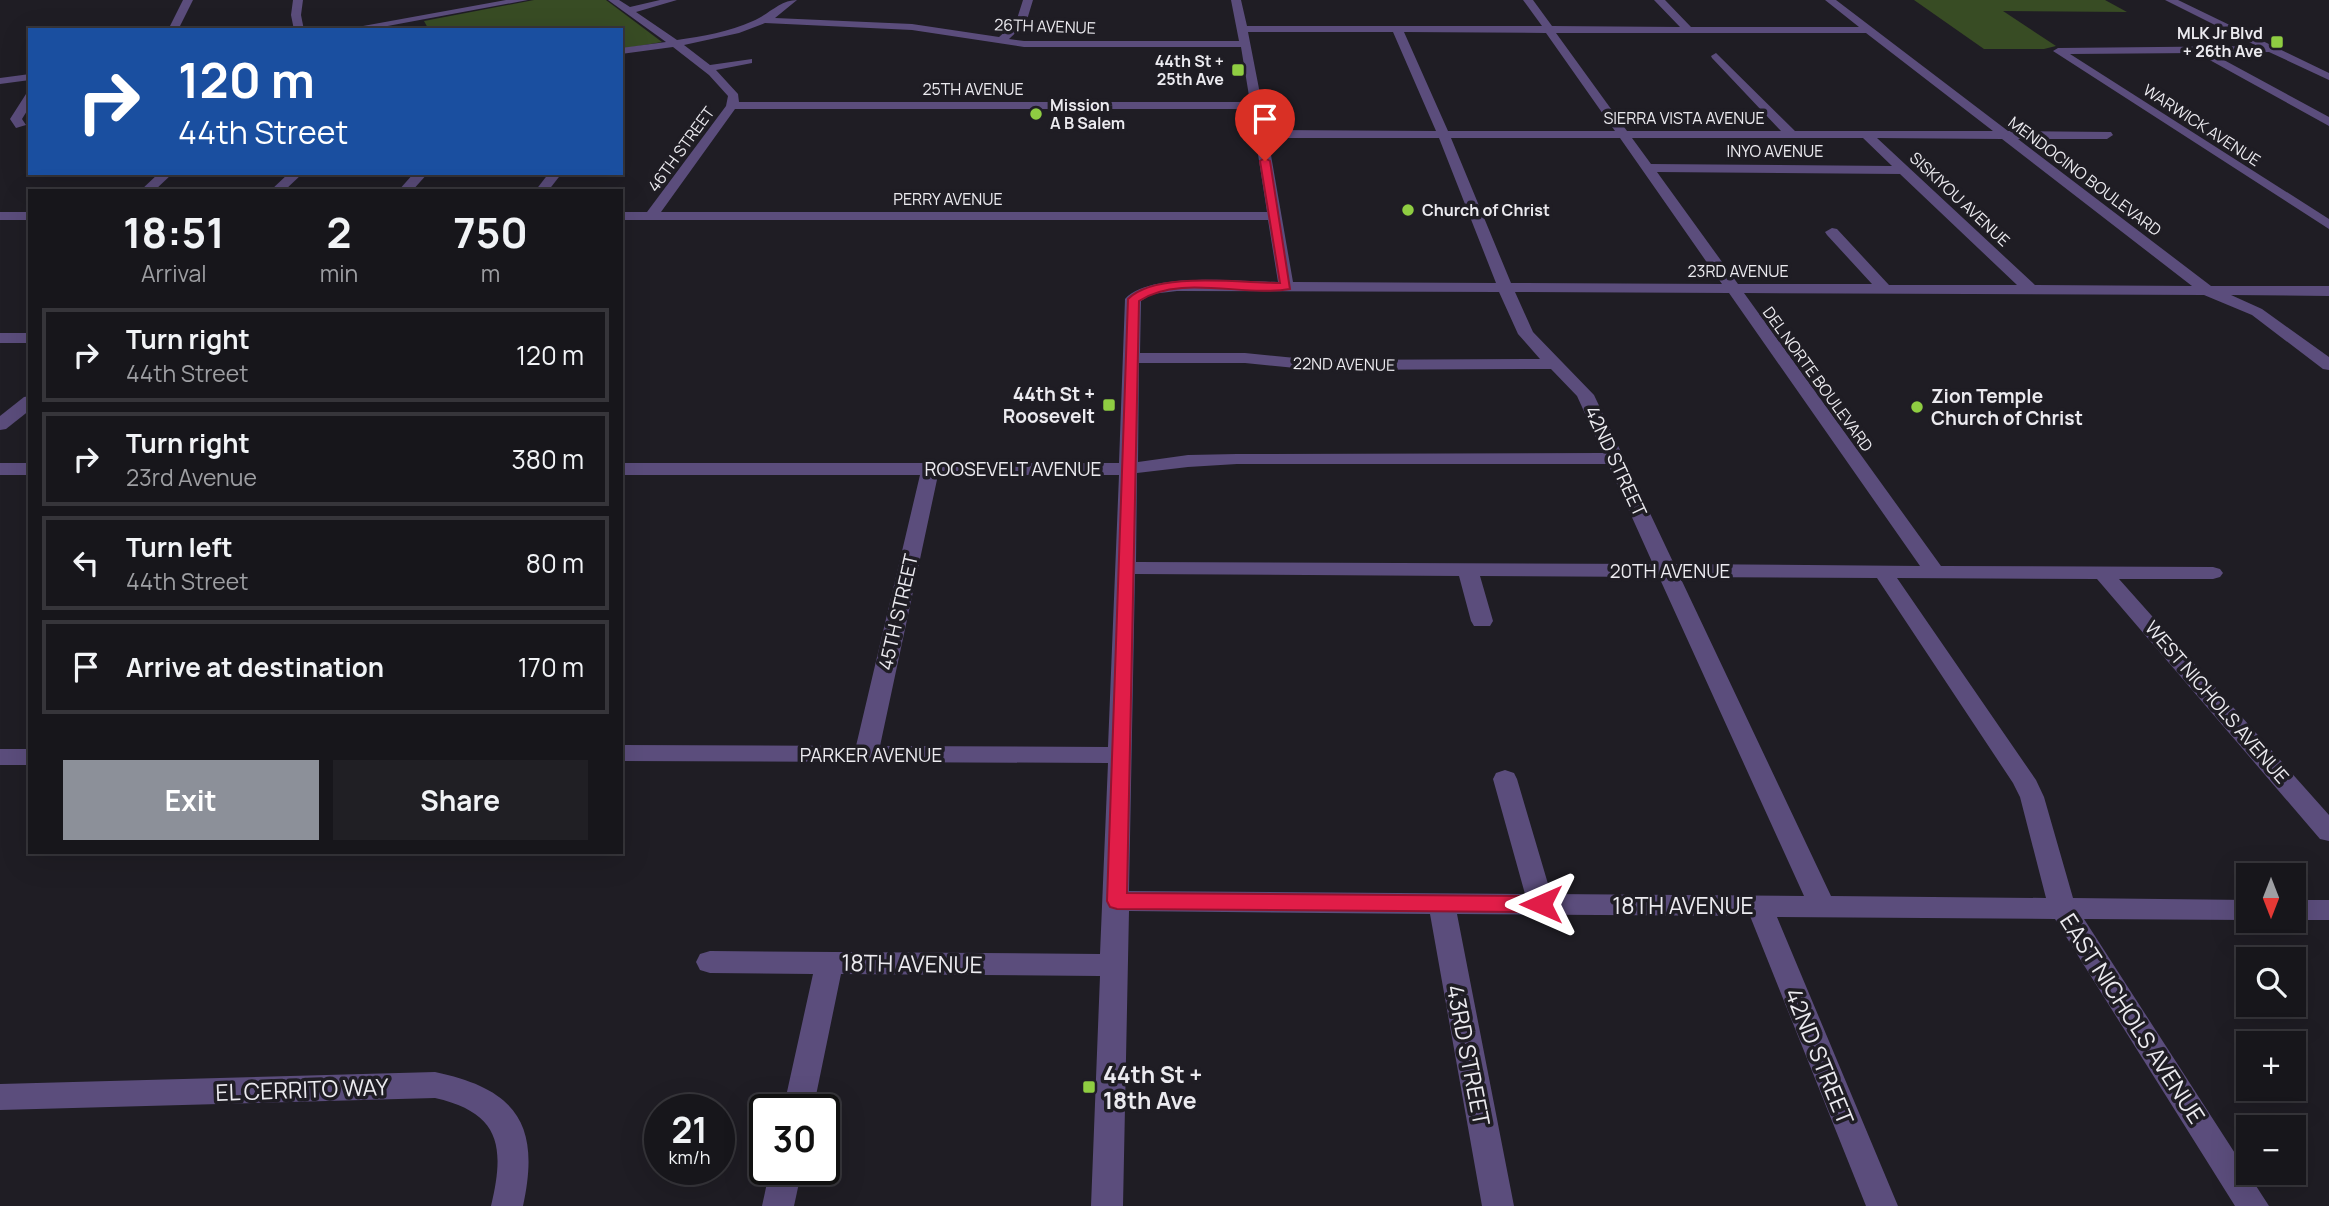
<!DOCTYPE html>
<meta charset="utf-8">
<style>
:root{--surface:#17161b;--page:#201f24;--text:#f1f3f6;--muted:#9e9fa3;--line:#36353a;--accent:#8c9099}
body{margin:0;font-family:Manrope,sans-serif;background:var(--page);color:var(--text);height:100vh;display:flex;flex-direction:column;font-size:26px;white-space:nowrap}
*{box-sizing:border-box;margin:0}
p{font-size:23px;color:var(--muted)}
.icon{flex:none;width:38px;height:38px;fill:none;stroke:currentColor;stroke-width:2;stroke-linecap:round;stroke-linejoin:round}
.map{position:relative;flex:1;overflow:hidden}
.sheet{position:absolute;left:28px;top:189px;width:595px;height:665px;display:flex;flex-direction:column;background:var(--surface);border-radius:0px;box-shadow:0 7px 28px #0002,0 0 0 2px var(--line)}
.sheet>*{flex:none}
.hud{position:absolute;left:28px;top:28px;width:595px;height:147px;border-radius:0px;box-shadow:0 7px 28px #0002,0 0 0 2px var(--line);background:#1a4fa0;color:#fff;overflow:hidden}
.needle{width:46px;rotate:180deg}
.controls{position:absolute;left:2236px;top:863px;display:grid;gap:14px}
.controls a{display:grid;place-items:center;width:70px;height:70px;border-radius:0px;background:var(--surface);box-shadow:0 7px 28px #0002,0 0 0 2px var(--line);font-size:35px}
.speed{position:absolute;left:644px;top:1094px;display:flex;gap:14px;font-size:35px;font-weight:700;text-align:center}
.speed>*{display:grid;place-content:center;width:91px;height:91px;border-radius:50%;background:var(--surface);box-shadow:0 7px 28px #0002,0 0 0 2px var(--line);line-height:1}
.speed small{font-size:18px;font-weight:400}
.speed .limit{border:4px solid #111;border-radius:10px;background:#fff;color:#111}
.pin{position:absolute;display:grid;place-items:center;width:60px;height:60px;color:#fff;margin:-72px -30px;border-radius:50% 50% 50% 0;rotate:-45deg;box-shadow:0 0 7px #0007}
.pin .icon{rotate:45deg}
.me{position:absolute;width:77px;margin:-38px;rotate:270deg;stroke-linejoin:round;filter:drop-shadow(0 0 5px #0008)}
.turn{display:flex;align-items:center;gap:24px;height:147px;padding:0 35px;font-size:32px}
.turn .icon{width:91px;height:91px;stroke-width:2.5}
.turn b{display:block;font-size:49px;line-height:60px}
.eta{display:flex;justify-content:space-evenly;align-items:center;height:119px;text-align:center}
.eta b{font-size:42px;font-weight:700;line-height:49px}
.button{display:flex;gap:14px;margin-top:auto;padding:14px 35px}
.button a{flex:1;height:80px;border-radius:0px;background:var(--accent);color:#fff;font-size:28px;font-weight:700;line-height:80px;text-align:center}
.button a+a{background:var(--page);color:var(--text)}
ul{padding:0;list-style:none}
li{display:flex;align-items:center;gap:21px;height:94px;margin:0 14px 10px;padding:0 21px;border:4px solid var(--line);border-radius:0px}
li div{flex:1}
li b{display:block;font-size:26px}
li em{font-style:normal}
.map>svg:first-child{display:block}
.green{fill:#384c24}
.lines{fill:none;stroke-linecap:round;stroke-linejoin:round}
.minor{fill:#5b4d7c;fill-rule:evenodd}
.route{fill:#e11d48;stroke:#92132f;stroke-width:2}
.poi-dot{fill:#8fcd42;stroke:#1f1d24;stroke-width:2.5}
.labels{text-anchor:middle;dominant-baseline:central;stroke-width:7;stroke-linejoin:round;paint-order:stroke}
.far-street-label{font-size:16px;fill:#ebeaef;stroke:#1f1d24}
.far-poi-label{font-size:16px;font-weight:bold;fill:#ebeaef;stroke:#1f1d24;text-anchor:end}
.poi-label{font-size:19px;font-weight:bold;fill:#ebeaef;stroke:#1f1d24;text-anchor:end}
.street-label{font-size:19px;fill:#ebeaef;stroke:#1f1d24}
.near-street-label{font-size:23px;fill:#ebeaef;stroke:#1f1d24}
.near-poi-label{font-size:23px;font-weight:bold;fill:#ebeaef;stroke:#1f1d24;text-anchor:start}
</style>
<div class="map">
<svg width="2329" height="1206" viewBox="0 0 2329 1206">
<rect width="100%" height="100%" fill="#1f1d24"/>
<g class="green">
<path d="M534,0H606L662,42L621,49V30H429L424,21Z"/>
<path d="M1914,0H2105L2127,12L2003,11L2056,46L2044,49H1984Z"/>
</g>
<g class="lines">
<g class="minor">
<path d="M183,0H193L178,30H168Z"/>
<path d="M293,0H303L301,15L304,30H294L291,15Z"/>
<path d="M506,0H528L366,30H341Z"/>
<path d="M608,0H619L630,7L660,0H677L636,12L677,40C703,36 729,32 753,21C768,15 780,0 797,0L775,18L912,24L999,37L1016,22L1023,0H1033L1026,23L1009,39L1024,41H1239L1231,0H1241L1247,26H1542L1523,0H1533L1552,26L1680,27L1654,0H1665L1691,27H1859L1825,0H1836L2008,131L2111,132L2113,135L2107,139H2018L2211,286H2329V296L2231,295L2262,309L2329,357V370L2323,369L2252,315L2204,295L1744,293L1941,566L2213,567L2220,569L2223,573L2220,577L2213,579H2119L2329,815V841L2320,839L2097,579L1897,578L2036,780L2044,797L2073,898L2249,900V920L2084,919L2269,1206H2235L2055,919L1777,917L1898,1206H1866L1750,916L1457,914L1514,1206H1482L1430,914L1129,911L1123,1206H1091L1100,976L841,974L813,1110H783L813,974L710,973L700,970L696,962L700,954L710,951L1100,954L1108,763L621,761V745L856,746L920,475H621V463H1119L1125,299C1151,271 1241,282 1278,282L1268,220H621V212H647L726,106L728,96L709,75L673,47L621,54V48L666,42ZM765,23L912,30L1024,47H1241L1250,102H739L738,94L716,70L752,63V59L710,65L684,45L739,33ZM1248,32H1393L1436,131L1267,130ZM1404,32L1546,33L1615,131H1448ZM1556,33H1866L1993,131H1795L1716,53L1711,56L1712,58L1781,131H1627ZM735,109H1251L1267,212H661ZM1268,138H1439L1496,283L1293,282ZM1451,138H1620L1722,284L1511,283ZM1632,138H1863L1892,166L1651,164ZM1877,138L2002,139L2192,286L2035,285ZM1657,172L1900,174L2017,285H1889L1837,229L1832,228L1825,232L1827,235L1872,284H1738ZM1177,291L1499,292L1518,334L1540,359L1316,360L1245,353H1140L1141,301L1152,294ZM1515,292L1729,293L1920,566L1674,564L1594,395L1533,332ZM1139,363H1245L1316,370L1551,369L1577,396L1603,453L1237,454L1188,455L1138,462ZM1237,464H1608L1653,564L1136,562L1137,473L1188,467ZM938,475H1119L1108,747L880,746ZM1135,574L1459,576L1471,621L1474,626H1490L1493,621L1480,576L1659,577L1804,896L1551,894L1517,779L1514,773L1505,770L1496,773L1493,779L1525,894L1129,891ZM1680,577L1877,578L2013,783L2020,797L2046,898L1831,896Z"/>
<path d="M2165,0H2178L2329,73V80L2269,52L2211,53L2329,117V126L2197,53L2070,54L2329,219V229L2053,51L2058,48L2257,46Z"/>
<path d="M30,74V80L0,84V78Z"/>
<path d="M30,93V106L22,119L26,125L16,128L10,119L26,94Z"/>
<path d="M159,173H173L154,191H140Z"/>
<path d="M289,173H303L284,191H270Z"/>
<path d="M414,173H428L412,191H398Z"/>
<path d="M549,173H562L548,191H535Z"/>
<rect x="0" y="212" width="30" height="8"/>
<rect x="0" y="333" width="30" height="10"/>
<path d="M30,396V410L6,429L0,430V416L24,397Z"/>
<rect x="0" y="463" width="30" height="12"/>
<rect x="0" y="749" width="30" height="16"/>
<rect x="2294" y="900" width="35" height="20"/>
<path d="M435,1072C516,1089 541,1124 523,1206H491C505,1147 501,1113 435,1098L0,1110V1084Z"/>
<path d="M770,1169H802L794,1206H762Z"/>
</g>
</g>
<path class="route" d="M1265,158L1270,161L1290,289C1244,297 1179,274 1139,301L1127,893L1541,896L1548,898L1551,904L1548,910L1541,912L1117,909L1110,907L1107,901L1128,299C1156,271 1241,283 1280,283L1260,161Z"/>
<g class="poi-dot">
<rect x="2270" y="35" width="14" height="14" rx="3.5"/>
<rect x="1231" y="63" width="14" height="14" rx="3.5"/>
<circle cx="1036" cy="114" r="7"/>
<circle cx="1408" cy="210" r="7"/>
<rect x="1102" y="398" width="14" height="14" rx="3.5"/>
<circle cx="1917" cy="407" r="7"/>
<rect x="1082" y="1080" width="14" height="14" rx="3.5"/>
</g>
<g class="labels">
<g class="far-street-label">
<text transform="translate(1045 26) rotate(2)">26TH AVENUE</text>
<text x="973" y="89">25TH AVENUE</text>
<text x="1684" y="118">SIERRA VISTA AVENUE</text>
<text transform="translate(2202 125) rotate(33)">WARWICK AVENUE</text>
<text transform="translate(681 149) rotate(-54)">46TH STREET</text>
<text x="1775" y="151">INYO AVENUE</text>
<text transform="translate(2085 176) rotate(37)">MENDOCINO BOULEVARD</text>
<text x="948" y="199">PERRY AVENUE</text>
<text transform="translate(1960 199) rotate(43)">SISKIYOU AVENUE</text>
<text x="1738" y="271">23RD AVENUE</text>
<text transform="translate(1344 364) rotate(1)">22ND AVENUE</text>
<text transform="translate(1818 379) rotate(54)">DEL NORTE BOULEVARD</text>
</g>
<g class="far-poi-label">
<text x="2263" y="33">MLK Jr Blvd<tspan x="2263" dy="18">+ 26th Ave</tspan></text>
<text x="1224" y="61">44th St +<tspan x="1224" dy="18">25th Ave</tspan></text>
<text x="1050" y="105" text-anchor="start">Mission<tspan x="1050" dy="18">A B Salem</tspan></text>
<text x="1422" y="210" text-anchor="start">Church of Christ</text>
</g>
<g class="poi-label">
<text x="1095" y="394">44th St +<tspan x="1095" dy="22">Roosevelt</tspan></text>
<text x="1931" y="396" text-anchor="start">Zion Temple<tspan x="1931" dy="22">Church of Christ</tspan></text>
</g>
<g class="street-label">
<text transform="translate(1616 461) rotate(65)">42ND STREET</text>
<text x="1013" y="469">ROOSEVELT AVENUE</text>
<text x="1670" y="571">20TH AVENUE</text>
<text transform="translate(898 612) rotate(-77)">45TH STREET</text>
<text transform="translate(2217 702) rotate(49)">WEST NICHOLS AVENUE</text>
<text x="871" y="755">PARKER AVENUE</text>
</g>
<g class="near-street-label">
<text x="1683" y="905">18TH AVENUE</text>
<text transform="translate(912 963) rotate(1)">18TH AVENUE</text>
<text transform="translate(2133 1018) rotate(57)">EAST NICHOLS AVENUE</text>
<text transform="translate(1469 1055) rotate(79)">43RD STREET</text>
<text transform="translate(1820 1056) rotate(68)">42ND STREET</text>
<text transform="translate(302 1089) rotate(-2)">EL CERRITO WAY</text>
</g>
<g class="near-poi-label">
<text x="1103" y="1074">44th St +<tspan x="1103" dy="26">18th Ave</tspan></text>
</g>
</g>
</svg>
<div class="controls">
<a><svg class="needle" viewBox="-14 -14 28 28"><path d="M0-13l5 13h-10z" fill="#e53935"/><path d="M0 13l5-13h-10z" fill="#9e9fa3"/></svg></a>
<a><svg class="icon" aria-label="search" viewBox="0 0 24 24"><circle cx="10" cy="10" r="6"/><path d="M15 15l6 6"/></svg></a>
<a>+</a>
<a>−</a>
</div>
<div class="speed"><div>21<small>km/h</small></div><div class="limit">30</div></div>
<div class="pin" style="left:1265px;top:161px;background:#d93025"><svg class="icon" aria-label="arrive" viewBox="0 0 24 24"><path d="M6 21V4h12l-3 4 3 4H6"/></svg></div>
<svg class="me" style="left:1541px;top:904px" viewBox="-20 -20 40 40"><path d="M0-17L14 15 0 8-14 15z" fill="#e11d48" stroke="#fff" stroke-width="4"/></svg>
<div class="hud">
<div class="turn"><svg class="icon" aria-label="right" viewBox="0 0 24 24"><path d="M7 20v-9h11M14 6l5 5-5 5"/></svg><div><b>120 m</b>44th Street</div></div>
</div>
<section class="sheet">
<div class="eta">
<div><b>18:51</b><p>Arrival</p></div>
<div><b>2</b><p>min</p></div>
<div><b>750</b><p>m</p></div>
</div>
<ul>
<li><svg class="icon" aria-label="right" viewBox="0 0 24 24"><path d="M7 20v-9h11M14 6l5 5-5 5"/></svg><div><b>Turn right</b><p>44th Street</p></div><em>120 m</em></li>
<li><svg class="icon" aria-label="right" viewBox="0 0 24 24"><path d="M7 20v-9h11M14 6l5 5-5 5"/></svg><div><b>Turn right</b><p>23rd Avenue</p></div><em>380 m</em></li>
<li><svg class="icon" aria-label="left" viewBox="0 0 24 24"><path d="M17 20v-9H6M10 6l-5 5 5 5"/></svg><div><b>Turn left</b><p>44th Street</p></div><em>80 m</em></li>
<li><svg class="icon" aria-label="arrive" viewBox="0 0 24 24"><path d="M6 21V4h12l-3 4 3 4H6"/></svg><div><b>Arrive at destination</b></div><em>170 m</em></li>
</ul>
<div class="button"><a>Exit</a><a>Share</a></div>
</section>
</div>
